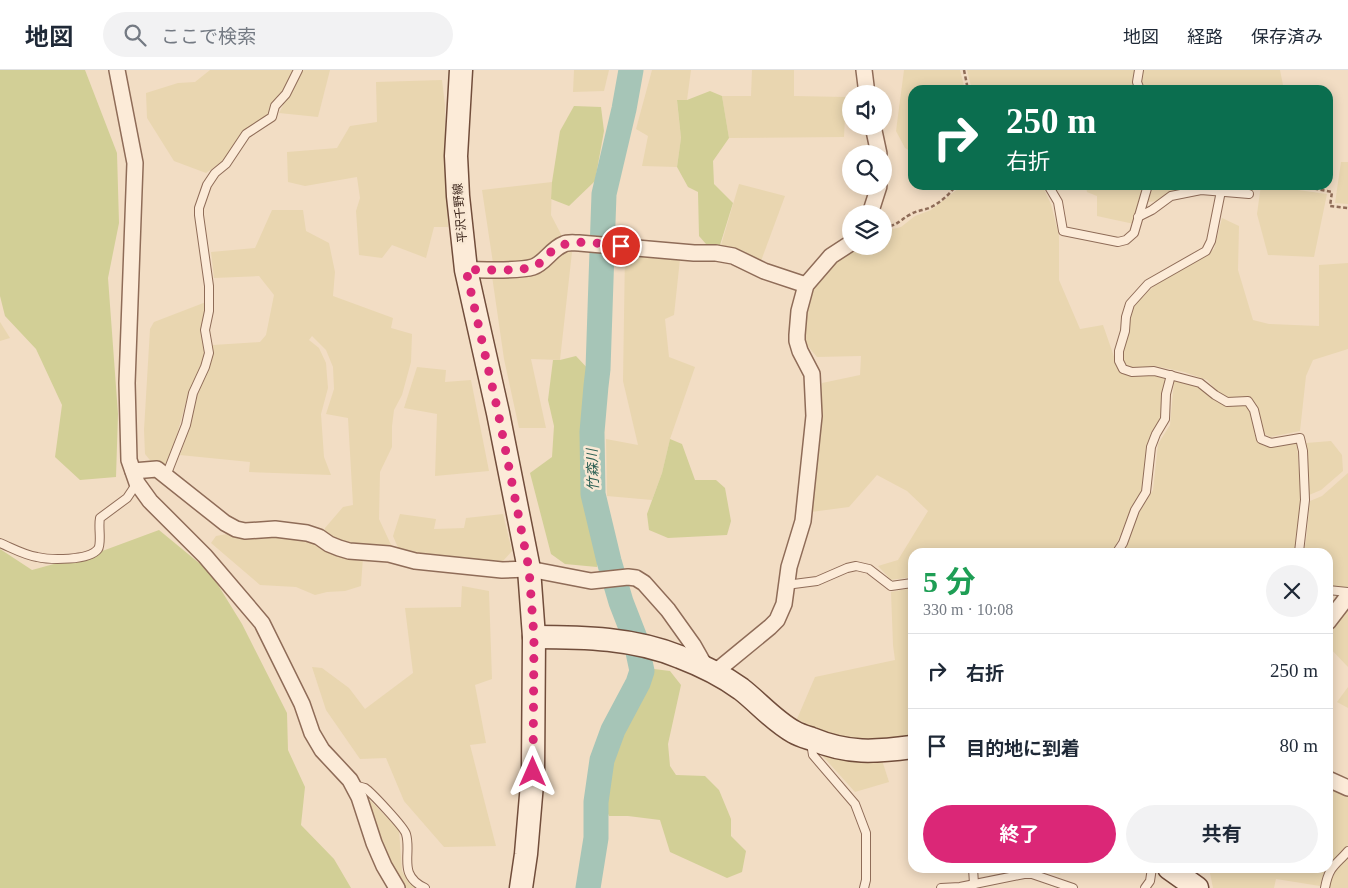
<!DOCTYPE html>
<html lang="ja">
<meta charset="utf-8">
<style>
:root{--surface:#fff;--page:#f2f2f3;--text:#1f2937;--muted:#747a83;--line:#e0e1e3;--accent:#db2777}
body{margin:0;font-family:"Times New Roman","Noto Sans JP",serif;background:var(--page);color:var(--text);height:100vh;display:flex;flex-direction:column;font-size:19px;white-space:nowrap}
*{box-sizing:border-box;margin:0}
p{font-size:16px;color:var(--muted)}
.icon{flex:none;width:28px;height:28px;fill:none;stroke:currentColor;stroke-width:2;stroke-linecap:round;stroke-linejoin:round}
.map{position:relative;flex:1;overflow:hidden}
.drawer{position:absolute;left:908px;top:478px;width:425px;height:325px;display:flex;flex-direction:column;background:var(--surface);border-radius:15px;box-shadow:0 2px 12px #0003}
.drawer>*{flex:none}
.hud{position:absolute;left:908px;top:15px;width:425px;height:105px;border-radius:15px;box-shadow:0 2px 12px #0003;background:#0b6e4f;color:#fff;overflow:hidden}
.controls{position:absolute;left:842px;top:15px;display:grid;gap:10px}
.controls a{display:grid;place-items:center;width:50px;height:50px;border-radius:50%;background:var(--surface);box-shadow:0 2px 12px #0003;font-size:25px}
.pin{position:absolute;display:grid;place-items:center;width:42px;height:42px;color:#fff;margin:-21px;border:2px solid #fff;border-radius:50%;box-shadow:0 1px 5px #0007}
.me{position:absolute;width:55px;margin:-28px;rotate:0deg;stroke-linejoin:round;filter:drop-shadow(0 0 4px #0008)}
.turn{display:flex;align-items:center;gap:18px;height:105px;padding:0 15px;font-size:22px}
.turn .icon{width:65px;height:65px;stroke-width:2.5}
.turn b{display:block;font-size:35px;line-height:42px}
.round{display:grid;place-items:center;flex:none;width:52px;height:52px;border-radius:26px;background:var(--page)}
.headline{display:flex;align-items:center;justify-content:space-between;height:85px;padding:0 15px}
h1{font-size:30px;font-weight:700;line-height:38px;color:#1e9e55}
.cta{display:flex;gap:10px;margin-top:auto;padding:10px 15px}
.cta a{flex:1;height:58px;border-radius:30px;background:var(--accent);color:#fff;font-size:20px;font-weight:700;line-height:58px;text-align:center}
.cta a+a{background:var(--page);color:var(--text)}
ul{padding:0;list-style:none}
li{display:flex;align-items:center;gap:15px;height:75px;padding:0 15px;border-top:1px solid var(--line)}
li div{flex:1}
li b{display:block;font-size:19px}
li em{font-style:normal}
header{display:flex;align-items:center;gap:30px;box-sizing:border-box;height:70px;padding:0 25px;background:var(--surface);border-bottom:1px solid var(--line)}
header strong{font-size:24px}
nav{display:flex;gap:28px;margin-inline-start:auto;font-size:18px}
.search{width:350px;height:45px;background:var(--page);display:flex;align-items:center;gap:12px;box-sizing:border-box;padding:0 18px;border-radius:28px;color:var(--muted);font-size:19px}
.map>svg:first-child{display:block}
.farmland{fill:#e9d6b0}
.green{fill:#d2cf96}
.lines{fill:none;stroke-linecap:round;stroke-linejoin:round}
.river{stroke:#a6c5b7;stroke-width:25}
.lane-casing{stroke:#8f6c58;stroke-width:10}
.street-casing{stroke:#8f6c58;stroke-width:18}
.secondary-casing{stroke:#714d3b;stroke-width:25}
.path{stroke:#8f6c58;stroke-width:2.5;stroke-dasharray:4 2.5;stroke-linecap:butt}
.lane{stroke:#fcebd8;stroke-width:8}
.street{stroke:#fcebd8;stroke-width:15}
.secondary{stroke:#fcebd8;stroke-width:22}
.route{stroke:#db2777;stroke-width:9;stroke-dasharray:0 16.2}
.labels{text-anchor:middle;dominant-baseline:central;stroke-width:5;stroke-linejoin:round;paint-order:stroke}
.street-label{font-size:12px;fill:#3e281e;stroke:#f9e8d4}
.water-label{font-size:14px;font-style:italic;fill:#2b5f53;stroke:#f9e8d4}
</style>
<header>
<strong>地図</strong>
<div class="search"><svg class="icon" aria-label="search" viewBox="0 0 24 24"><circle cx="10" cy="10" r="6"/><path d="M15 15l6 6"/></svg>ここで検索</div>
<nav><a>地図</a><a>経路</a><a>保存済み</a></nav>
</header>
<div class="map">
<svg width="1348" height="818" viewBox="0 0 1348 818">
<rect width="100%" height="100%" fill="#f2ddc4"/>
<g class="farmland">
<path d="M210,0H294L285,21L270,45L242,62L223,91L206,103L174,91L147,48L146,23L178,13L195,12Z"/>
<path d="M301,0H330L318,47L279,43Z"/>
<path d="M574,0H609L604,21L573,22Z"/>
<path d="M652,0H691L687,30L677,31L681,68L677,97L642,96L648,66L636,59Z"/>
<path d="M752,0H794V26L846,27L844,67L729,68L722,26H751Z"/>
<path d="M904,0H960L965,20H912V82L905,78L896,61Z"/>
<path d="M967,0H1135L1133,12L1134,20H972Z"/>
<path d="M1142,0H1280L1284,20H1145L1143,17L1141,8Z"/>
<path d="M442,10L445,35V80L448,157H434L426,188L392,175L382,188L359,185L356,141L360,128L357,107L305,116L288,112L287,82L337,78L350,56L377,52L376,12Z"/>
<path d="M1341,92H1348V134L1335,133Z"/>
<path d="M552,112L551,145L563,168L542,186L523,193H493L482,120Z"/>
<path d="M739,114L785,126L761,191L721,175Z"/>
<path d="M960,115H1042L1051,134L1059,166V210L1080,259L1103,255L1118,298L1129,305H1153L1165,308L1161,348L1147,376L1142,422L1130,442L1113,482H912V507L891,510L878,496L898,490L928,441L907,421L877,405L849,437L811,442L822,313L860,305L861,286L817,287L806,274L802,261L811,216L834,192L854,176H884V161L901,157L915,146L931,140L959,118Z"/>
<path d="M1086,115H1145L1134,154L1097,146V126L1087,122Z"/>
<path d="M1153,115H1199L1167,123L1158,131L1148,132Z"/>
<path d="M1261,115L1327,124L1314,187L1268,185L1257,144Z"/>
<path d="M272,140H303L306,161L329,173L335,202L333,226L393,248L391,258L412,264L411,292L402,325L394,340L392,356V377L380,402L379,449L393,479L341,476L324,465L325,458L343,437L353,435L348,348L326,344L334,319L333,297L326,280L312,266L309,270L319,278L326,293L328,318L321,344L324,387L331,405L249,402L250,392L180,385L192,350L197,326L209,296L213,275L260,272L266,265L274,225L259,206L214,208L211,182L255,178Z"/>
<path d="M1222,148L1239,156L1238,200L1253,250L1269,254L1319,256V195L1348,193V279L1313,290L1306,306L1300,361L1270,367L1263,363L1258,338L1248,328H1229L1219,323L1207,310L1184,302L1155,296L1134,300L1125,294L1122,285L1129,264V249L1133,236L1154,216L1198,190L1214,179Z"/>
<path d="M562,181L572,182L560,290L531,289L546,358H519L504,289L492,206H533Z"/>
<path d="M625,181L680,189L674,245L665,249L669,287L695,297L670,369L662,403L652,430L607,426L606,369L638,375L623,311Z"/>
<path d="M206,232L201,264L205,282L204,293L188,325L169,393L154,395L145,384L144,360L150,259L154,252Z"/>
<path d="M0,252L10,268L0,271Z"/>
<path d="M417,297L446,300L445,312L471,310L489,401L435,406L437,344L404,338Z"/>
<path d="M1174,311L1199,317L1211,327L1224,335H1245L1250,341L1256,368L1264,376L1297,373L1301,429L1295,480L1292,482H1122L1140,441L1153,420L1158,374L1170,355Z"/>
<path d="M1331,371L1342,385L1343,401L1321,420L1309,425L1306,373Z"/>
<path d="M1348,403V518L1328,516V482H1304L1306,470L1310,431L1322,426Z"/>
<path d="M400,444L436,449L434,459L464,458L466,448L503,444L512,481L503,491L435,487L399,480L393,466Z"/>
<path d="M227,464L252,468L274,465L310,470L363,487L361,516L345,521L327,522L315,525L296,517L260,515L211,473L216,466Z"/>
<path d="M462,516L489,521L492,609L475,615L486,673L470,675L496,776L444,777L404,731L386,688L360,689L326,640L312,597L322,598L349,618L365,639L413,603L405,538L461,537Z"/>
<path d="M912,518V666L874,671L843,668L817,660L797,649L815,607L895,590L893,575L891,522Z"/>
<path d="M1348,533V597L1328,576V561Z"/>
<path d="M1348,617V638L1337,632Z"/>
<path d="M820,683L882,690L889,712L855,722Z"/>
<path d="M1328,714L1348,723V774L1347,777L1335,788L1325,801L1320,816L1276,809L1274,818H1213L1209,798H1328Z"/>
<path d="M365,725L399,760L402,801L409,812L418,818H401L384,788Z"/>
<path d="M1348,786V818H1329L1330,812L1337,797Z"/>
<path d="M1028,798H1061L1060,805Z"/>
</g>
<g class="green">
<path d="M0,0H85L117,83L119,153L108,208L118,344L116,407L80,410L55,387L62,335L36,279L5,246L0,226Z"/>
<path d="M710,21L722,26L729,68L713,91L714,114L733,133L720,175L706,174L699,166L698,122L688,117L677,97L681,68L677,30H687Z"/>
<path d="M574,36L601,37L604,61L595,111L569,136L551,129L552,112L560,61Z"/>
<path d="M576,286L590,301L587,383L591,448L600,473L597,497L565,494L551,484L530,403L552,387L554,356L548,330L553,290H560Z"/>
<path d="M670,369L682,374L695,410H716L725,418L731,451L727,465L668,468L649,460L647,444L662,403Z"/>
<path d="M159,460L210,502L242,554L287,643L288,680L305,717L301,755L334,789L351,818H0V479L32,500L105,480Z"/>
<path d="M654,599L670,601L681,615L668,674L670,696L676,705L705,706L719,720L731,749V766L746,781L742,802L727,808L670,782L660,750L628,746H609L603,732L611,691L622,657Z"/>
</g>
<g class="lines">
<path class="river" d="M588,818L596,768V732L602,690L613,660L638,613L642,601L635,568L621,532L609,491L593,424L592,362L596,316L598,299L601,210L604,124L624,39L631,0"/>
<g class="lane-casing">
<g id="lane">
<path d="M1139,0L1137,12L1140,20"/>
<path d="M1048,115L1058,132L1063,161L1118,172L1126,170L1134,163L1148,115"/>
<path d="M1221,121L1211,171L1206,181L1148,214L1130,234L1126,247L1125,261L1119,281V291L1123,299L1132,302L1154,301L1200,313L1215,325L1227,332L1248,331L1254,340L1261,369L1271,373L1300,368L1303,381L1305,430L1299,482"/>
<path d="M1138,147L1152,140L1171,126L1201,120L1249,124"/>
<path d="M166,406L186,355L193,323L205,297L209,283L205,260L209,241V216L199,145V138L207,115L215,103L226,94L246,64L272,47L275,36L286,24L298,0"/>
<path d="M0,473C12,478 24,485 37,487C50,490 89,491 98,479C102,473 98,457 100,448L127,428L137,413"/>
<path d="M1117,482L1123,473L1135,440L1146,422L1151,377L1156,364L1165,349L1166,324L1171,305"/>
<path d="M786,515L817,511L847,498L856,496L869,499L891,516L912,513"/>
<path d="M1328,520L1348,522"/>
<path d="M811,673L813,685L855,734L866,763V810L864,818"/>
<path d="M354,715C357,716 362,717 365,718C371,722 404,757 406,764C412,784 397,805 425,818"/>
<path d="M973,798L974,814"/>
<path d="M941,818L960,817L1024,804H1032L1073,818"/>
<path d="M1145,818L1150,811L1152,798"/>
<path d="M1325,818C1329,796 1335,796 1348,781"/>
</g>
</g>
<g class="street-casing">
<g id="street">
<path d="M117,0L135,93L127,313L129,390L137,413L150,431L205,486L262,553L302,634L312,663L322,680L350,710L359,727L374,773L384,796L397,818"/>
<path d="M864,0L867,24"/>
<path d="M873,56L879,84"/>
<path d="M870,144L879,116"/>
<path d="M466,200C484,199 517,202 533,197C545,193 551,179 564,174C568,172 574,173 579,173L694,183H716L733,186L764,201L806,215"/>
<path d="M133,401L157,399L225,453L236,459L245,461L275,459L307,463L319,467L329,474L339,478L349,481L389,484L415,491L502,500L529,499L591,511L628,507L636,508L644,513L668,540L693,575L706,598"/>
<path d="M1328,552L1348,526"/>
<path d="M714,603L770,557L777,550L784,534L789,497L803,451L814,346L812,304L800,281L797,271V265L799,241L806,215L831,186L851,173"/>
<path d="M1328,709L1348,718"/>
</g>
</g>
<g class="secondary-casing">
<g id="secondary">
<path d="M461,0L456,86L458,126L466,200L498,343L529,499L534,567L533,702L526,784L521,818"/>
<path d="M534,567C584,567 634,568 680,587C701,595 723,606 741,619C759,633 774,651 794,662C799,665 806,667 812,669C848,684 875,682 912,677"/>
<path d="M1169,798L1197,818"/>
</g>
</g>
<g class="path">
<path d="M964,0L968,20"/>
<path d="M1295,115L1332,122L1330,136L1348,138"/>
<path d="M884,158C898,155 900,150 911,144C918,140 927,140 933,136C942,131 951,123 956,115"/>
</g>
<use href="#lane" class="lane"/>
<use href="#street" class="street"/>
<use href="#secondary" class="secondary"/>
</g>
<g class="lines">
<path class="route" d="M533,702L534,567L529,499L498,342L466,200C484,199 516,202 532,197C542,194 546,186 553,180C570,167 601,174 621,176"/>
</g>
<g class="labels">
<g class="street-label">
<text transform="translate(460 143) rotate(-95)">平沢千野線</text>
</g>
<g class="water-label">
<text transform="translate(593 400) rotate(-92)">竹森川</text>
</g>
</g>
</svg>
<div class="controls">
<a><svg class="icon" aria-label="sound" viewBox="0 0 24 24"><path d="M4 9h4l5-4v14l-5-4H4zM17 9q2 3 0 6"/></svg></a>
<a><svg class="icon" aria-label="search" viewBox="0 0 24 24"><circle cx="10" cy="10" r="6"/><path d="M15 15l6 6"/></svg></a>
<a><svg class="icon" aria-label="layers" viewBox="0 0 24 24"><path d="M12 4l9 5-9 5-9-5zM3 14l9 5 9-5"/></svg></a>
</div>
<div class="pin" style="left:621px;top:176px;background:#d93025"><svg class="icon" aria-label="arrive" viewBox="0 0 24 24"><path d="M6 21V4h12l-3 4 3 4H6"/></svg></div>
<svg class="me" style="left:533px;top:702px" viewBox="-20 -20 40 40"><path d="M0-17L14 15 0 8-14 15z" fill="#db2777" stroke="#fff" stroke-width="4"/></svg>
<div class="hud">
<div class="turn"><svg class="icon" aria-label="right" viewBox="0 0 24 24"><path d="M7 20v-9h11M14 6l5 5-5 5"/></svg><div><b>250 m</b>右折</div></div>
</div>
<section class="drawer">
<div class="headline"><div><h1>5 分</h1><p>330 m · 10:08</p></div><a class="round"><svg class="icon" aria-label="close" viewBox="0 0 24 24"><path d="M6 6l12 12M18 6L6 18"/></svg></a></div>
<ul>
<li><svg class="icon" aria-label="right" viewBox="0 0 24 24"><path d="M7 20v-9h11M14 6l5 5-5 5"/></svg><div><b>右折</b></div><em>250 m</em></li>
<li><svg class="icon" aria-label="arrive" viewBox="0 0 24 24"><path d="M6 21V4h12l-3 4 3 4H6"/></svg><div><b>目的地に到着</b></div><em>80 m</em></li>
</ul>
<div class="cta"><a>終了</a><a>共有</a></div>
</section>
</div>
